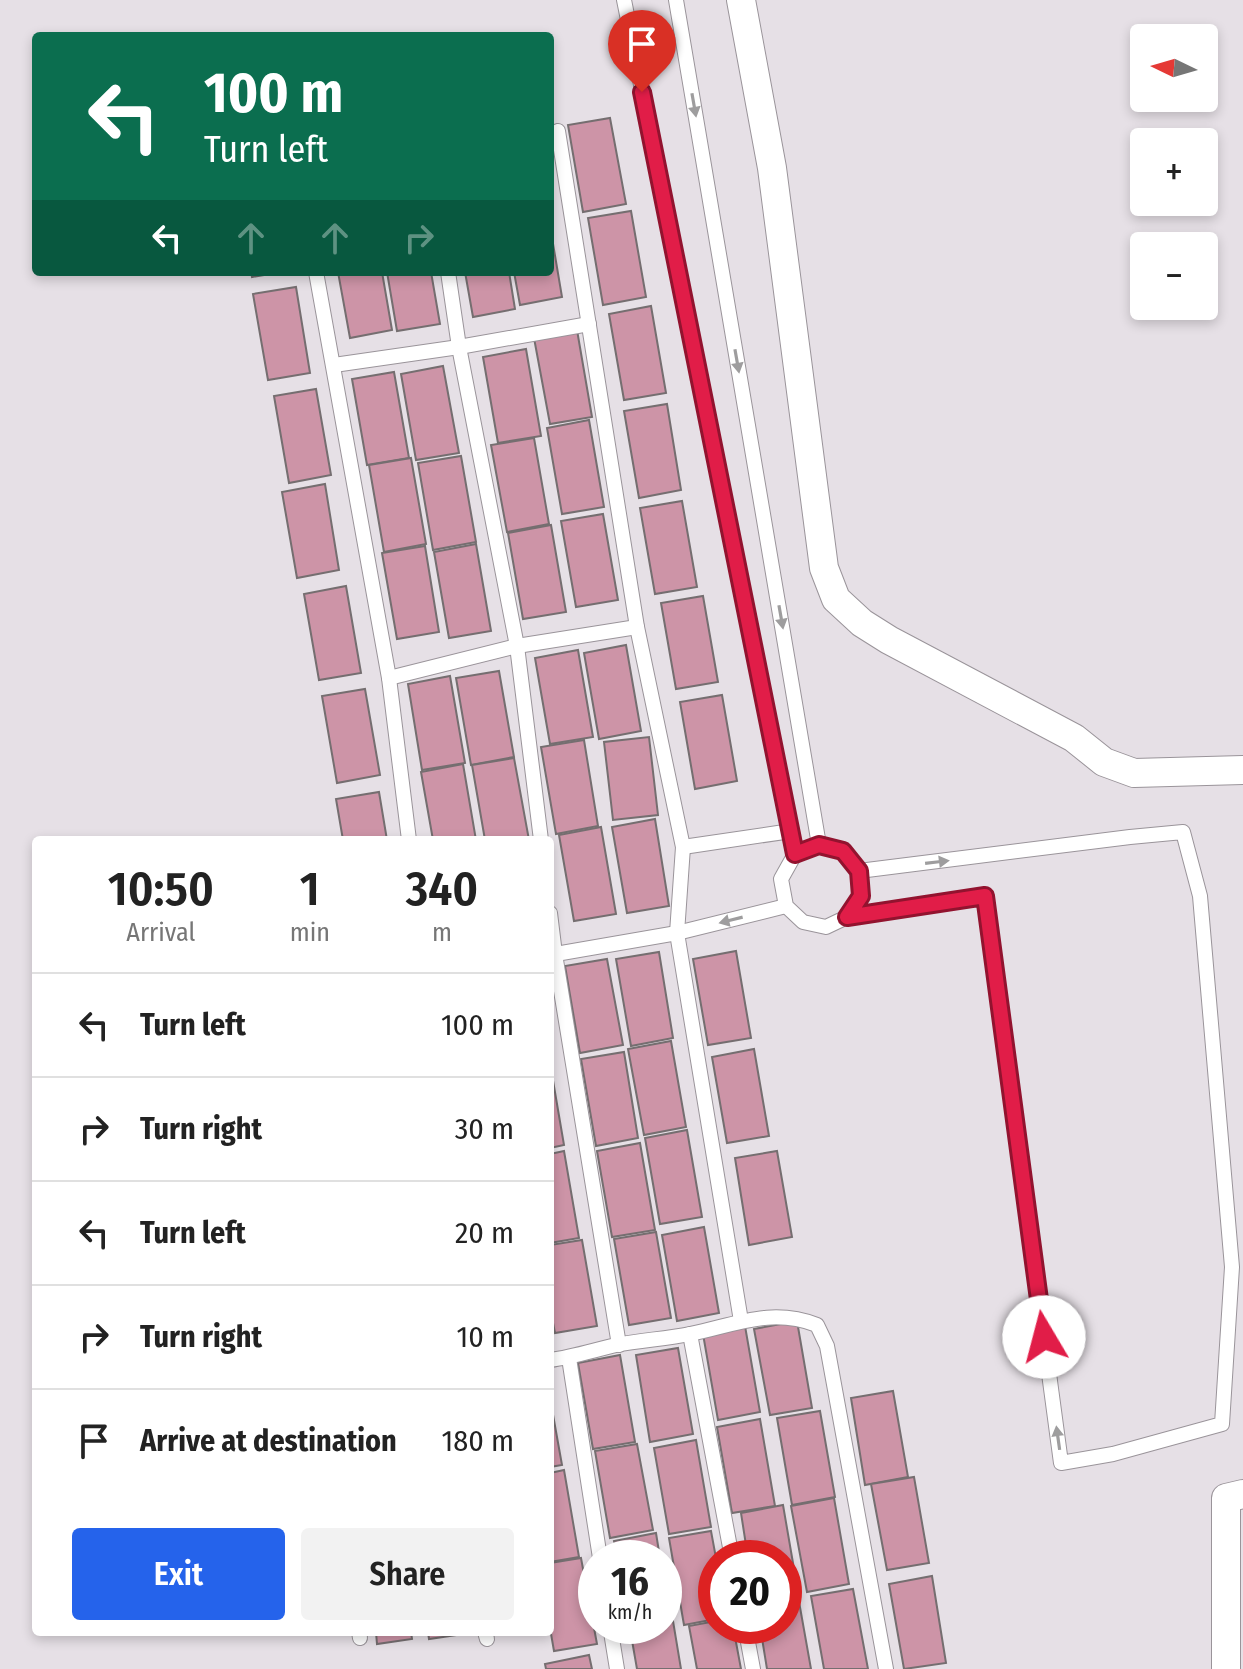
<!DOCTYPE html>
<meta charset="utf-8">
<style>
:root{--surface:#fff;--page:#f2f2f2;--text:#222;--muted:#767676;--line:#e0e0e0;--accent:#2563eb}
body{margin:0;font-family:"Fira Sans Condensed",sans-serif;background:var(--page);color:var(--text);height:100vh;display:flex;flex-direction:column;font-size:30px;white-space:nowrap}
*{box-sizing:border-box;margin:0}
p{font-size:26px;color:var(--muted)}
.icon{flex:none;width:44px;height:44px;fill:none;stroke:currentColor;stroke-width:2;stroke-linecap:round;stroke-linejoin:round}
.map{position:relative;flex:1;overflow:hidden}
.details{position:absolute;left:32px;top:836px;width:522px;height:800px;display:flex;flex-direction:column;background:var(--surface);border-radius:8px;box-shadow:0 4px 12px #0003}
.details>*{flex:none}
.guide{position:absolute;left:32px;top:32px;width:522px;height:244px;border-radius:8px;box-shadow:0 4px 12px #0003;background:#0b6e4f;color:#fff;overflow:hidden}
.needle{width:52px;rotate:275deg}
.buttons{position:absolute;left:1130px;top:24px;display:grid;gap:16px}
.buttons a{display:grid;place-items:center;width:88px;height:88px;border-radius:8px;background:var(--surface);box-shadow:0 4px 12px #0003;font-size:40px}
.speed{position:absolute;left:578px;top:1540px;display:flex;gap:16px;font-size:40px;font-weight:700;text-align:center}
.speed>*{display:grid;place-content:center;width:104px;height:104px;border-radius:50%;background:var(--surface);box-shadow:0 4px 12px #0003;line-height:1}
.speed small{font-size:20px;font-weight:400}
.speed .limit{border:12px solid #d22;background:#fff;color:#111}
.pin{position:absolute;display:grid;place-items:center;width:68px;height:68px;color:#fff;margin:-82px -34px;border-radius:50% 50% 50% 0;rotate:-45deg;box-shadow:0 0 8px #0007}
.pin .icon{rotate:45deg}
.me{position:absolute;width:88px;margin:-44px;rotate:352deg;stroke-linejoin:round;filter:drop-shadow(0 0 6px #0008)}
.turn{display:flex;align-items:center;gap:28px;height:168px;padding:0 40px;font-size:36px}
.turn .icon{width:104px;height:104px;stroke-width:2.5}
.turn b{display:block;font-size:56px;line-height:68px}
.lanes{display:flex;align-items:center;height:76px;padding:0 40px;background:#0003;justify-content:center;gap:40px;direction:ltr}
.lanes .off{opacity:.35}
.eta{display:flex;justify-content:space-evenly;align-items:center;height:136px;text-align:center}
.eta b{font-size:48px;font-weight:600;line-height:56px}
.action{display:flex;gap:16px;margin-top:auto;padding:16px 40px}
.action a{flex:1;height:92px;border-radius:8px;background:var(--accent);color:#fff;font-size:32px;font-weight:600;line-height:92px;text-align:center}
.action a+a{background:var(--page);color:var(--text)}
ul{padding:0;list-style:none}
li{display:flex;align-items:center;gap:24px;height:104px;padding:0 40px;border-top:2px solid var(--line)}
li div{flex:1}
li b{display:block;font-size:30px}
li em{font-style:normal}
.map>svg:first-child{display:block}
.building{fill:#cd94a7;stroke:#756e70;stroke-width:2}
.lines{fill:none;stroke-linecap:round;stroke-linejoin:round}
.service-casing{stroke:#9a949a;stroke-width:16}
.minor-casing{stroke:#9a949a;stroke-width:30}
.service{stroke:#fff;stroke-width:14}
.minor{stroke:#fff;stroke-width:28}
.oneway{fill:#9e9d9e}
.route-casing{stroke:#92132f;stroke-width:20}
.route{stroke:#e11d48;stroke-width:14}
</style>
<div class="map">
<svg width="1243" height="1669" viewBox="0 0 1243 1669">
<rect width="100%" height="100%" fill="#e6e0e6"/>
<g class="building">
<path d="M610,118L626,204L583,212L568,125Z"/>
<path d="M631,211L646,297L603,305L588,218Z"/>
<path d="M550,226L562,297L520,305L514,272H550Z"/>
<path d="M251,272H282L252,277Z"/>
<path d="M338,272H382L392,330L350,338Z"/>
<path d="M387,272H431L440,324L397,331Z"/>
<path d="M465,272H509L515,309L473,317Z"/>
<path d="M296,287L310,373L268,380L253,294Z"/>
<path d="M651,306L666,393L624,400L609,314Z"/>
<path d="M577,330L592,417L550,424L534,338Z"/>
<path d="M526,349L541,436L498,443L483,357Z"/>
<path d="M443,366L459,453L416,460L401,374Z"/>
<path d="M394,372L409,458L367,465L352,379Z"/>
<path d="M316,389L331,475L289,483L274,396Z"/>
<path d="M667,404L681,490L639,498L624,411Z"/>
<path d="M589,420L604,507L562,514L547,428Z"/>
<path d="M534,438L549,524L507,532L491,445Z"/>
<path d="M461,456L476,542L433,550L418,463Z"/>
<path d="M411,458L426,544L384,552L369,465Z"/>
<path d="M325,484L339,570L297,578L282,492Z"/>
<path d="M682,501L697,587L655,594L640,508Z"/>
<path d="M603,514L618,600L576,607L561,521Z"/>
<path d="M551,525L566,612L523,619L508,533Z"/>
<path d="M476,544L491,631L449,638L434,552Z"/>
<path d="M425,546L439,632L397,639L382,553Z"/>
<path d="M346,586L361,673L319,680L304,594Z"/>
<path d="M703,596L718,682L676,689L661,603Z"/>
<path d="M626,645L641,731L599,739L584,653Z"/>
<path d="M578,650L593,737L550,744L535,658Z"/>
<path d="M499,671L514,757L471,765L456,678Z"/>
<path d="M450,676L465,763L422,770L408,684Z"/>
<path d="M365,689L380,775L337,783L322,696Z"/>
<path d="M722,695L737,781L695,789L680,702Z"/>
<path d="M649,737L658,815L613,820L604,742Z"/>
<path d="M584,740L598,826L556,834L541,747Z"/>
<path d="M514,758L529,840H485L472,765Z"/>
<path d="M463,764L476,840H433L421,772Z"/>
<path d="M379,792L387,840H343L336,799Z"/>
<path d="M655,819L669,906L627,913L612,827Z"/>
<path d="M601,827L616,914L574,921L559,835Z"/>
<path d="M736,951L751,1038L708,1045L693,959Z"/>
<path d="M659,952L673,1038L631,1046L616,959Z"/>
<path d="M607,959L623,1045L580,1053L565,966Z"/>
<path d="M671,1041L686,1127L644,1135L628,1049Z"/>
<path d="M754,1049L769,1136L727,1143L712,1057Z"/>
<path d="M624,1052L638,1138L596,1146L581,1059Z"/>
<path d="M550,1063L564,1145L550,1148Z"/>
<path d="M687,1130L702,1217L660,1224L645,1138Z"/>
<path d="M640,1143L655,1230L612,1237L597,1151Z"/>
<path d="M564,1151L579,1238L550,1243V1154Z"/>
<path d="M777,1151L792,1237L749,1245L735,1158Z"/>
<path d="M704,1227L719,1313L677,1321L662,1235Z"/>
<path d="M656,1232L671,1318L629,1325L614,1239Z"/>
<path d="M582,1240L597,1326L555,1333L550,1308V1245Z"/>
<path d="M797,1321L812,1408L770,1415L754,1329Z"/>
<path d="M745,1326L760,1412L718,1420L703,1334Z"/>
<path d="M678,1348L693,1434L650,1442L636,1355Z"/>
<path d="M620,1355L635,1442L593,1449L578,1363Z"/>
<path d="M893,1391L908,1477L865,1485L851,1398Z"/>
<path d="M550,1398L562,1465L550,1467Z"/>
<path d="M820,1411L835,1497L792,1505L777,1418Z"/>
<path d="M760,1419L775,1506L732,1513L717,1427Z"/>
<path d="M696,1440L711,1527L669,1534L654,1448Z"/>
<path d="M637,1444L653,1530L610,1538L595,1451Z"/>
<path d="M564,1470L579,1557L550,1562V1473Z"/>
<path d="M914,1477L929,1563L887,1570L871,1484Z"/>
<path d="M834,1498L849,1584L807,1592L791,1506Z"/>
<path d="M783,1505L798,1592L784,1594V1558H748L741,1513Z"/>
<path d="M711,1531L716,1558V1619L684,1625L669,1538Z"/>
<path d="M656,1533L660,1558H617L614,1541Z"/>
<path d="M581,1558L597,1644L554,1651L550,1628V1563Z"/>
<path d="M932,1576L946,1663L904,1669L889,1584Z"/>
<path d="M664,1578L671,1620L664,1621Z"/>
<path d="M853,1589L868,1669H824L811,1596Z"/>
<path d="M798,1596L811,1669H767L760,1626H784V1598Z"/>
<path d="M673,1621L681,1669H637L630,1629L647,1626H664V1623Z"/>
<path d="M716,1621V1626H733L741,1669H697L689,1626Z"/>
<path d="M376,1632H411L412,1639L377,1644Z"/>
<path d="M428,1632H464V1634L429,1639Z"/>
<path d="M589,1655L592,1669H546L545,1664Z"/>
</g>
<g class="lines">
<g class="service-casing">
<g id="service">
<path d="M624,0L795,854"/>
<path d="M676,0L819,845"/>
<path d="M558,131L637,627L683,847L677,933L741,1321"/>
<path d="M316,272L389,678L409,840"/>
<path d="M448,272L459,347L517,646L541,840"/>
<path d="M334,365L459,347L589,324"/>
<path d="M389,678L517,646L637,627"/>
<path d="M819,845L843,851L859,871L861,896L847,917L826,927L803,922L786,906L781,879L795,854Z"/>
<path d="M683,847L791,831"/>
<path d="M550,913L555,954L619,1345"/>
<path d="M847,917L985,896L1061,1463L1113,1454L1222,1424L1232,1267L1200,896L1183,832L1130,837L859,871"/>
<path d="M550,955L677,933L786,906"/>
<path d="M690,1334L732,1558"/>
<path d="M569,1358L600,1558"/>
<path d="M550,1360C573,1357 594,1350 616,1345C641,1340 666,1339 690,1334C735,1325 771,1307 817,1325L827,1346L886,1669"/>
<path d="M610,1626L617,1669"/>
<path d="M745,1626L753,1669"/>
<path d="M359,1632L360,1638"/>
<path d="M485,1632L487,1639"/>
</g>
</g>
<g class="minor-casing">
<g id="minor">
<path d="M741,0L772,168L824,568L836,599L862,623L889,640L1074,738L1104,762L1134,773L1243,770"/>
<path d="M1226,1669V1498L1243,1494"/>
</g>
</g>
<use href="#service" class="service"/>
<use href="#minor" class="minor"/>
</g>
<defs><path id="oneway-solid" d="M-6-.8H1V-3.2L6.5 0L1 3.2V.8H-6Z" transform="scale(2)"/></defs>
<g class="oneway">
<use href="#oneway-solid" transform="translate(694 105) rotate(80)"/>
<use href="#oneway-solid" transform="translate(737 361) rotate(80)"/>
<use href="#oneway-solid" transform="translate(781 617) rotate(80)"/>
<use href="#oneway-solid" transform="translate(937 862) rotate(-7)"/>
<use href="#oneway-solid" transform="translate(731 920) rotate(166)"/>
<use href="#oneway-solid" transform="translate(1058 1438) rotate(-98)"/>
</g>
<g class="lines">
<g class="route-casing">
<path id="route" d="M642,92L795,854L819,845L843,851L859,871L861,896L847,917L985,896L1044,1337"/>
</g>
<use href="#route" class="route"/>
</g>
</svg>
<div class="buttons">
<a><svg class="needle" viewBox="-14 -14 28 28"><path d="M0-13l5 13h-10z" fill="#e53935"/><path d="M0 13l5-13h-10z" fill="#767676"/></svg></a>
<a>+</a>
<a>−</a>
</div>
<div class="speed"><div>16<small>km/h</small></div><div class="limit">20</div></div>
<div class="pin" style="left:642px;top:92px;background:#d93025"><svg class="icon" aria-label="arrive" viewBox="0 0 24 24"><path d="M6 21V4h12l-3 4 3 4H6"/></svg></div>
<svg class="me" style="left:1044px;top:1337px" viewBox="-20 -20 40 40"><circle r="19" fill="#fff"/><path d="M0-13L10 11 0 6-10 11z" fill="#e11d48"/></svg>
<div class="guide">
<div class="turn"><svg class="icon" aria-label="left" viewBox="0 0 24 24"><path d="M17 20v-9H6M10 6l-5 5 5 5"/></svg><div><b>100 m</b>Turn left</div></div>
<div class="lanes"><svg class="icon" aria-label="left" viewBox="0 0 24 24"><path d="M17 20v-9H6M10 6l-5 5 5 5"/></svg><svg class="icon off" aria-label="ahead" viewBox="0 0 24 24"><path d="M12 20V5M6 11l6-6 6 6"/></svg><svg class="icon off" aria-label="ahead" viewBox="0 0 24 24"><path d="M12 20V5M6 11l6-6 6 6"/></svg><svg class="icon off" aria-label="right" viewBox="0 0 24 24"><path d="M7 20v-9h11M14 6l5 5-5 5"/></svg></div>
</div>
<section class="details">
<div class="eta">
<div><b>10:50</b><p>Arrival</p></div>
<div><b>1</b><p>min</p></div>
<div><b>340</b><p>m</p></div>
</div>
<ul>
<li><svg class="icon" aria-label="left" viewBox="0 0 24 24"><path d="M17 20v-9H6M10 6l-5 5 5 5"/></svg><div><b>Turn left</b></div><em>100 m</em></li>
<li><svg class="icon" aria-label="right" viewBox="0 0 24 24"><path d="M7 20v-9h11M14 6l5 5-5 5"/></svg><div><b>Turn right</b></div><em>30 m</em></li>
<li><svg class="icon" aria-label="left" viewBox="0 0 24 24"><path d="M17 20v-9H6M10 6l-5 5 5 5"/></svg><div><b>Turn left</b></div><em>20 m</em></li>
<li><svg class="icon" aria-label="right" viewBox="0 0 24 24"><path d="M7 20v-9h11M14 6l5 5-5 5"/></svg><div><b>Turn right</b></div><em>10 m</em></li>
<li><svg class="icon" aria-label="arrive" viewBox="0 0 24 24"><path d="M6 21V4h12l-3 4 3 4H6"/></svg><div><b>Arrive at destination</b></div><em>180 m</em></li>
</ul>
<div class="action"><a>Exit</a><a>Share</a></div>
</section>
</div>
